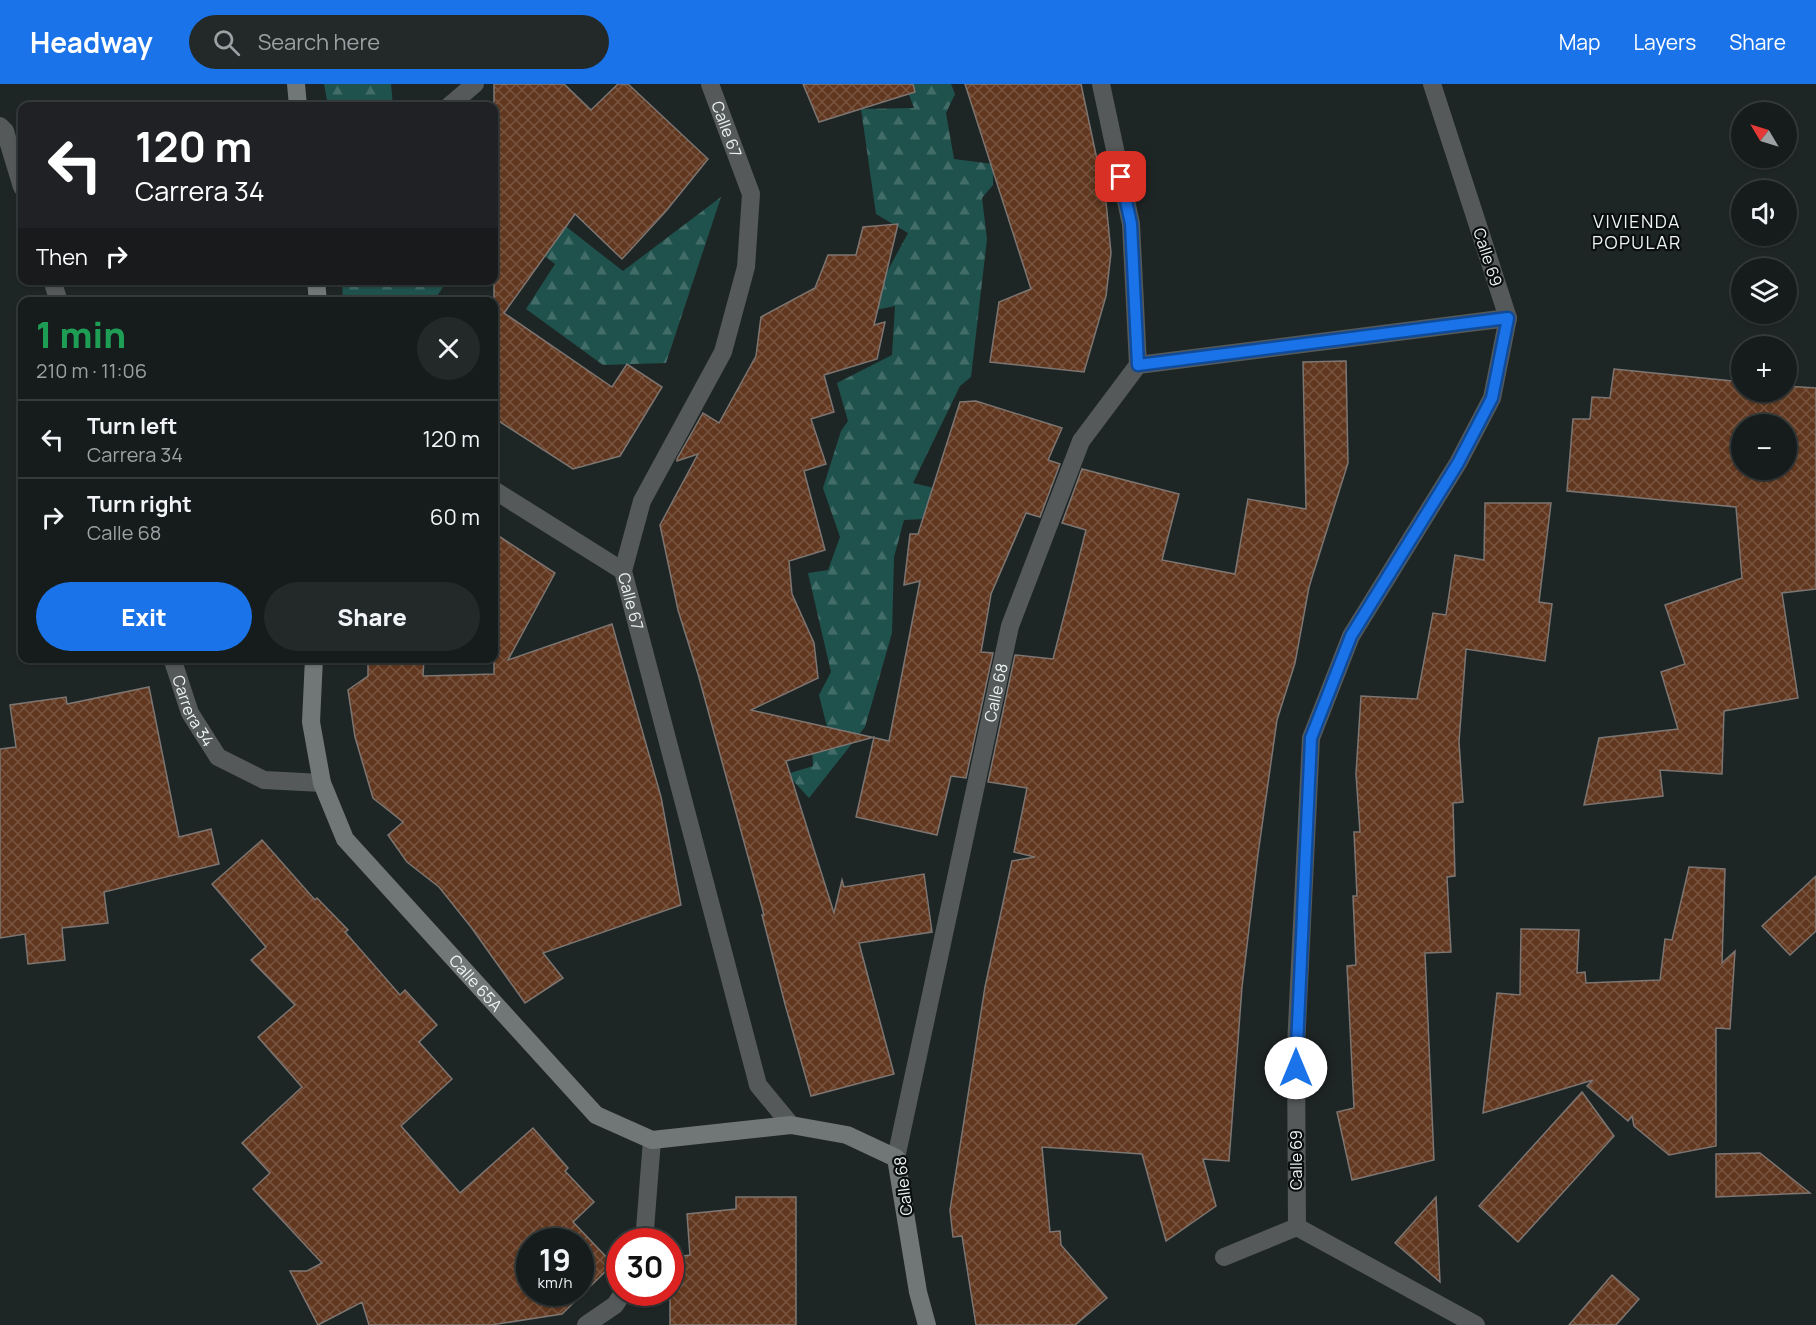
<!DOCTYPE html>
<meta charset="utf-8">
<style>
:root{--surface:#161c1c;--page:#232929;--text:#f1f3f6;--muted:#9ea1a3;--line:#353a3b;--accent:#1a73e8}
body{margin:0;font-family:Manrope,sans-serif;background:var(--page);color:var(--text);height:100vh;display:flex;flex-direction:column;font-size:22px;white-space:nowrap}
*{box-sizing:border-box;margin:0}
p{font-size:20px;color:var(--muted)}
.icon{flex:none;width:33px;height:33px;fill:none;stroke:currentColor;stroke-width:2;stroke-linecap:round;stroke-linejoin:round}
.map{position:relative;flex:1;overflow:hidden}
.side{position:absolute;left:18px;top:213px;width:480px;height:366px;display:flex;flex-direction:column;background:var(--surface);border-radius:12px;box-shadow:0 2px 4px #0004,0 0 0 2px var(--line)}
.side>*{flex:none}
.hud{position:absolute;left:18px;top:18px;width:480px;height:183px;border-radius:12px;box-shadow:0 2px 4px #0004,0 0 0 2px var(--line);background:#202124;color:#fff;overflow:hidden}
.needle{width:39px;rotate:308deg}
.controls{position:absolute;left:1731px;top:18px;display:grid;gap:12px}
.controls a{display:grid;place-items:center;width:66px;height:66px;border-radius:50%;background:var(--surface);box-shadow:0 2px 4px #0004,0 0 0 2px var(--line);font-size:30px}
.speed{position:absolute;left:516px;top:1144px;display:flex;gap:12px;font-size:30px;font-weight:700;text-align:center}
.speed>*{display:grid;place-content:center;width:78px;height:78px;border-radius:50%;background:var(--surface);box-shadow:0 2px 4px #0004,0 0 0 2px var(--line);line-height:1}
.speed small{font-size:15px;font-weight:400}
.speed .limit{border:9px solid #d22;background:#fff;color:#111}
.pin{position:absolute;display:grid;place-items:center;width:51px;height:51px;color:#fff;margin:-26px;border-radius:12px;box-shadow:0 3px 9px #0006}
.me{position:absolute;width:66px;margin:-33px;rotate:0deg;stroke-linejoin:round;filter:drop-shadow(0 0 4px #0008)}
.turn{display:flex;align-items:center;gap:21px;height:126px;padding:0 18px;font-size:27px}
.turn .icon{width:78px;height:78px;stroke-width:2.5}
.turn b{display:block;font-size:42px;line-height:51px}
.then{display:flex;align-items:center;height:57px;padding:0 18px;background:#0003;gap:12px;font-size:22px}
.round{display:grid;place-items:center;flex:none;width:63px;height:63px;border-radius:32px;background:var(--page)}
.overview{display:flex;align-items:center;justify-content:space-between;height:102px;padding:0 18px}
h1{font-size:36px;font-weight:800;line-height:45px;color:#1e9e55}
.primary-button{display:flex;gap:12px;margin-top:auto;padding:12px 18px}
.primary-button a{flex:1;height:69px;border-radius:36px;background:var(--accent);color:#fff;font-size:24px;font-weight:800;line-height:69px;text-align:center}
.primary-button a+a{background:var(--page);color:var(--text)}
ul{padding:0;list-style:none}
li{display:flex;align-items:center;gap:18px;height:78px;padding:0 18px;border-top:2px solid var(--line)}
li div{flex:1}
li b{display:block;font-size:22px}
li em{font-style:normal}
header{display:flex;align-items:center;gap:36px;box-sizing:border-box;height:84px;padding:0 30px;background:var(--accent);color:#fff}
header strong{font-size:28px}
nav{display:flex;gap:33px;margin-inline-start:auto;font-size:21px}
.search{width:420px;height:54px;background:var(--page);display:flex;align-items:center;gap:15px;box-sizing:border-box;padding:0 21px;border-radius:33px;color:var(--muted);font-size:22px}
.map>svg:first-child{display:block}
.forest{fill:url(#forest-firs)}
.building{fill:url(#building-cross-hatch);stroke:#7d7571;stroke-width:1.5;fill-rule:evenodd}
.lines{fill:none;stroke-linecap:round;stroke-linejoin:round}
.minor{stroke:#555959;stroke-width:18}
.tertiary{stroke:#555959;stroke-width:18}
.secondary{stroke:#707776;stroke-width:18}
.route-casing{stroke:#114b97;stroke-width:15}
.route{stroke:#1a73e8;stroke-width:10}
.labels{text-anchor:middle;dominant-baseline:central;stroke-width:4.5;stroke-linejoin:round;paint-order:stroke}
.street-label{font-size:16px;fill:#eef4f3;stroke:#0b0e0e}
.neighbourhood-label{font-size:18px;letter-spacing:1.5px;fill:#eef4f3;stroke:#0b0e0e}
</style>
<header>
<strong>Headway</strong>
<div class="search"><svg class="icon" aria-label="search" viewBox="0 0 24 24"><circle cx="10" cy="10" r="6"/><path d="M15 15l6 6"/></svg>Search here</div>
<nav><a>Map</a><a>Layers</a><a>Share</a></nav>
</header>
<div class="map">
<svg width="1816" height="1241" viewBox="0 0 1816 1241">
<defs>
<pattern id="forest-firs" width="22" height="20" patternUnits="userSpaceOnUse" patternTransform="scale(1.5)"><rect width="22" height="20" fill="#20524d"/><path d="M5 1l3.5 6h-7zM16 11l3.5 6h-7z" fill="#416c67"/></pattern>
<pattern id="building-cross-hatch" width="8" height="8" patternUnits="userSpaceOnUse" patternTransform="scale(1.5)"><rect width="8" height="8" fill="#61381f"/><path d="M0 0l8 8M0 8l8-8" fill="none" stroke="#785540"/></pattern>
</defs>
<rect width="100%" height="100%" fill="#1e2625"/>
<g class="forest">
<path d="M324,0H391L393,22H328Z"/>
<path d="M905,0H951L955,10L946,29L954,75L993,80V101L982,114L987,155L971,293L960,302L913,399L951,408L944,434L904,436L894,473L892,549L865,643L809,714L787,690L813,682L812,663L830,655L819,611L831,588L808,489L828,486L840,453L823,404L841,347L848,337L837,299L892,271L895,222L861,229L864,206L887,188L908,149L876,130L861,25L914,24Z"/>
<path d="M510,99L623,187L721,113L666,279L603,281L526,225L555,180L494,133V100Z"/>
<path d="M342,197V196L447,197L433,218L343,217Z"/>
</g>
<g class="building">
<path d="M494,0H564L591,26L618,0H628L708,75L666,127L622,175L575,130L504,229L612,303L627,280L662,303L620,372L573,385L494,334Z"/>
<path d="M803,0H913L915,8L819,38Z"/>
<path d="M965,0H1081L1106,118L1111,169L1106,212L1084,288L990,278L999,218L1031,205Z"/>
<path d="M898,140L874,241L885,238L877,275L824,291L834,328L811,335L826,380L804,387L825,466L789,477L792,510L814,559L818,594L751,626L889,657L920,497L904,501L910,450H918L960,318L976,317L1062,344L1048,376L1060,380L1040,433L1026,429L991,510L981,568L993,569L966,694L951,692L937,751L856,733L874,653L786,677L834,829L842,796L844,803L924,790L932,848L859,859L894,990L811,1012L785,920L762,831H764L698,590L678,526L660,441L698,370L677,377V375L703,329L719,339L756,272L761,233L815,204L828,171H856L863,143Z"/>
<path d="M1346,277L1348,379L1309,503L1295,579L1277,636L1258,770L1242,903L1229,1077L1203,1075L1216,1122L1166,1157L1142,1070L1042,1063L1050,1148L1060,1147L1061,1161L1107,1214L1075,1241H976L962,1152L953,1153L950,1126L985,903L1012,777L1035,773L1014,768L1027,704L988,698L1015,571L1053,575L1086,446L1062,439L1082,385L1179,410L1162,476L1235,490L1248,415L1306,425L1303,278Z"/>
<path d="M1614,285L1742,298V308H1786V302L1816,304V505L1782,509L1798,614L1724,627L1722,690L1660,686L1663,712L1584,721L1599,654L1678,645L1661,588L1685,580L1665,521L1742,494L1736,423L1567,407L1573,335H1590L1592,313L1610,314ZM1742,340H1786V386H1742Z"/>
<path d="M1485,419H1551L1539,518L1552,520L1545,577L1466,565L1459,658L1463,718L1453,719L1455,792L1447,793L1451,868L1425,869L1434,1076L1352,1096L1337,1028L1354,1024L1347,882L1356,881L1353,812H1357L1354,748H1360L1356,690L1361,612L1417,615L1433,529L1446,531L1455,471L1484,476Z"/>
<path d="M494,449L555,489L508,576L612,540L661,713L681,821L543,869L563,894L525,919L471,843L439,803L407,778L388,751L403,738L373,714L355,653L348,606L368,592V574H424L423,592L494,590Z"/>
<path d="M149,603L179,753L211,745L219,780L104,808L108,839L62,844L65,876L28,880L25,850L0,854V665L16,663L10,621L66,613L67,620Z"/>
<path d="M262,756L315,816L317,814L348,846L345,848L400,911L405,906L437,941L419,958L452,995L401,1042L460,1109L533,1044L568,1084L565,1087L594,1118L573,1138L613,1180L562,1230L491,1241H369L362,1218L318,1241L290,1187H307L322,1179L253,1105L270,1089L242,1059L302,1003L258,953L295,921L251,876L266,863L212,800ZM530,1158H580V1209H530Z"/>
<path d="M1689,783L1725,785L1722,879L1735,867L1730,945L1716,944V1062L1669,1071L1634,1042L1632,1032L1628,1037L1587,1002L1593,996L1483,1029L1497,909L1520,911L1521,845L1579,846L1577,889L1585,888L1586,899L1660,896L1665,855L1672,856Z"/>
<path d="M1816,792V847L1790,871L1762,842Z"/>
<path d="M1582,1008L1614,1052L1518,1158L1479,1122Z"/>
<path d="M1760,1069L1810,1109L1716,1113V1070Z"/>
<path d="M736,1113H796V1241H670V1174L690,1171L687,1130L736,1125Z"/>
<path d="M1436,1113L1440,1198L1395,1159Z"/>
<path d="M1612,1191L1639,1215L1616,1241H1569Z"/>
</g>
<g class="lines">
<g class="minor">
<path d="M449,22L475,0"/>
<path d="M0,42L5,47L22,103"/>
<path d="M52,196L59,218"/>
<path d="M1138,281L1508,234"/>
<path d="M494,406L623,487"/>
<path id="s1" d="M172,574L190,629L218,673L264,696L322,699"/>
<path d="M1297,1143L1296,962L1311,654L1351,552L1458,379L1492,314L1508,234L1432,0"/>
<path d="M1297,1143L1476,1241"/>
<path d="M644,1158L652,1056"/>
<path d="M1224,1173L1297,1143"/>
<path d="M586,1241L615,1221L623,1209"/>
</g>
<g class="tertiary">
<path id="s2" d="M710,0L751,110L746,183L723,268L642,417L623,487L758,1001L791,1041"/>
<path id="s3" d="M896,1074L1010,542L1081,357L1138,281L1131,140L1101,0"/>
</g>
<g class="secondary">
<path d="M296,0L298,22"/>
<path d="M316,196L318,218"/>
<path id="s4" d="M314,574L311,638L322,699L345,755L596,1031L652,1056L791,1041L847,1051L896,1074L918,1208L927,1241"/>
</g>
</g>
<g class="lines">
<g class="route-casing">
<path id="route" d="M1121,93L1131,140L1138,281L1508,234L1492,314L1458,379L1351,552L1311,654L1296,984"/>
</g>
<use href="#route" class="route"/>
</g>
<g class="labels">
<g class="street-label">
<text stroke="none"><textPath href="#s2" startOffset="48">Calle 67</textPath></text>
<text transform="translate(1488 173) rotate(72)">Calle 69</text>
<text stroke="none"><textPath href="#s2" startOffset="552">Calle 67</textPath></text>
<text stroke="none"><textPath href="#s3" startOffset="476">Calle 68</textPath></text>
<text stroke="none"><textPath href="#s1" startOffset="57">Carrera 34</textPath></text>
<text stroke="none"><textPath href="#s4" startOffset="381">Calle 65A</textPath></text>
<text transform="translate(1296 1076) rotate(-90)">Calle 69</text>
<text transform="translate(903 1102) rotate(-97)">Calle 68</text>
</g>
<g class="neighbourhood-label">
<text x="1637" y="137">VIVIENDA<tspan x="1637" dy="21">POPULAR</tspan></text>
</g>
</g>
</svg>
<div class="controls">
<a><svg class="needle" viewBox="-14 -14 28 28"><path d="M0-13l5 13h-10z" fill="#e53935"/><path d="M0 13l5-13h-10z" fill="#9ea1a3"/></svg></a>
<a><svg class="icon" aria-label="sound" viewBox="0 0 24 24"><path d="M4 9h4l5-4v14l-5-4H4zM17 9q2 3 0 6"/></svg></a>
<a><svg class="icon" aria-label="layers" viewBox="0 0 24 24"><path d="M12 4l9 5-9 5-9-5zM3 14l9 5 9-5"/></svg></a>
<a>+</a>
<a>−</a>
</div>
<div class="speed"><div>19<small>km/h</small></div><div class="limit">30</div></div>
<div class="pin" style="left:1121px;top:93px;background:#d93025"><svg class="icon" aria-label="arrive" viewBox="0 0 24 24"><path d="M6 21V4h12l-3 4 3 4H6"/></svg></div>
<svg class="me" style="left:1296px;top:984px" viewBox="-20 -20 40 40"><circle r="19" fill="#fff"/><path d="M0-13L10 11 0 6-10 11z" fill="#1a73e8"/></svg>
<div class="hud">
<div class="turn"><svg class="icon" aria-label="left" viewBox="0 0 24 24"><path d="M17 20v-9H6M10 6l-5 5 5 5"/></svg><div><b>120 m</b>Carrera 34</div></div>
<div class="then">Then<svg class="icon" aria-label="right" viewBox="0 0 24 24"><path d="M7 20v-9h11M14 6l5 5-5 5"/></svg></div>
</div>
<section class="side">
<div class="overview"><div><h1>1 min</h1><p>210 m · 11:06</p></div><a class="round"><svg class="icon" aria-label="close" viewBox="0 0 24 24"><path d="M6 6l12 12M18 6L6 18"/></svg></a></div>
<ul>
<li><svg class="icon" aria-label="left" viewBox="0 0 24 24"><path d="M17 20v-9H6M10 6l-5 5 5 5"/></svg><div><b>Turn left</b><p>Carrera 34</p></div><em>120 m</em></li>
<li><svg class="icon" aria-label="right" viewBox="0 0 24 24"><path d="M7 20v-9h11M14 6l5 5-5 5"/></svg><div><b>Turn right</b><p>Calle 68</p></div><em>60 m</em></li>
</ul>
<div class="primary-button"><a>Exit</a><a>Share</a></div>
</section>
</div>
